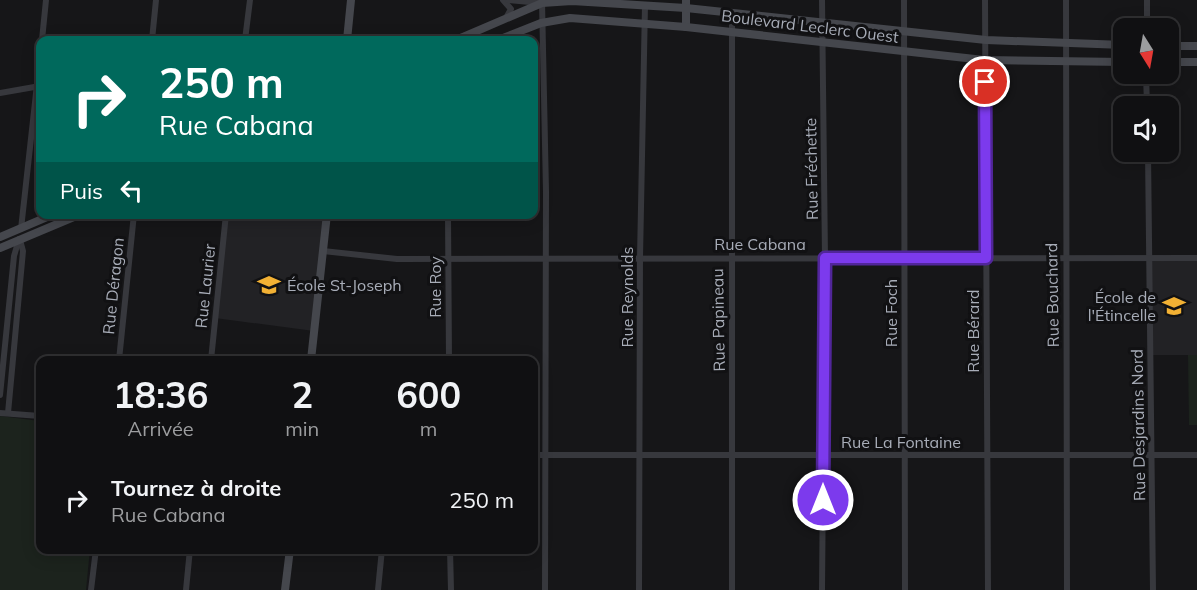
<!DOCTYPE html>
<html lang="fr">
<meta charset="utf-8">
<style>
:root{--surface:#101012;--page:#1e1e20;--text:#f1f3f6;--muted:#9c9d9f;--line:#303032}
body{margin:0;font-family:Mulish,sans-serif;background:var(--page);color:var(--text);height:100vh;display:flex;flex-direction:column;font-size:22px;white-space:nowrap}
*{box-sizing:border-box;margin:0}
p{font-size:20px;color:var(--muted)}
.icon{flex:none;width:33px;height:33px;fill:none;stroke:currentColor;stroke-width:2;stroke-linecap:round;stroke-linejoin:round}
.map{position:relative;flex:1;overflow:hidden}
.sheet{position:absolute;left:36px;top:356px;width:502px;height:198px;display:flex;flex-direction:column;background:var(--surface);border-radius:12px;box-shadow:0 3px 15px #0003,0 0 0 2px var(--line)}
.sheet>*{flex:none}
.top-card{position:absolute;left:36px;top:36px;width:502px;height:183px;border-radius:12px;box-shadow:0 3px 15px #0003,0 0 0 2px var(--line);background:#00695c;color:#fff;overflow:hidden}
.needle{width:39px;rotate:169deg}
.buttons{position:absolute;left:1113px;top:18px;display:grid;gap:12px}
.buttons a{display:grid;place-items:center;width:66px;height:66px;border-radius:12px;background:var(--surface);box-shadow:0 3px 15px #0003,0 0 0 2px var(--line);font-size:30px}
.pin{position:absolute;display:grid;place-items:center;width:51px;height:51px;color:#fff;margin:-26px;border:3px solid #fff;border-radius:50%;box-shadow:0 2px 6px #0007}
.me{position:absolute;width:66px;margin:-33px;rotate:0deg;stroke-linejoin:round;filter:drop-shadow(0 0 4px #0008)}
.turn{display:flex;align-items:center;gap:21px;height:126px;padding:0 24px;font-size:27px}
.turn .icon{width:78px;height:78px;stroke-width:2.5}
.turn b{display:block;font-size:42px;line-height:51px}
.then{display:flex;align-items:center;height:57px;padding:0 24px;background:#0003;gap:12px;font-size:22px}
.eta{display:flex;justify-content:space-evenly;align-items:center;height:102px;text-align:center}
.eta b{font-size:36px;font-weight:700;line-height:42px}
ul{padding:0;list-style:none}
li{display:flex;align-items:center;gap:18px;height:84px;padding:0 24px}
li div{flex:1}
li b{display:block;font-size:22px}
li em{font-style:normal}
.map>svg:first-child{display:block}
.built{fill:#222225}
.green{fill:#1c231d}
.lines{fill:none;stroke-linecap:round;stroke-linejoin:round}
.street{stroke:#37383d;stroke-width:6}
.secondary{stroke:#45474d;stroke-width:8}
.route-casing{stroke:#51269a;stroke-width:15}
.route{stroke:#7c3aed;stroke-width:10}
.labels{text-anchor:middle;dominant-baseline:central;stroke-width:6;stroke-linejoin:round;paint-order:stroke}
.street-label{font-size:16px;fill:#a8adb8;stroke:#111113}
.poi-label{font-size:16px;fill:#a8adb8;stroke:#111113;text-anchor:start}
</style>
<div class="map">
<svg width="1197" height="590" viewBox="0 0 1197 590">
<rect width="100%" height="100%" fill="#161618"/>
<g class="built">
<path d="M226,215H277L327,221L314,331L215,318Z"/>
<path d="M1150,258H1197V355H1151Z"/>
</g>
<g class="green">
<path d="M1188,355H1197V425H1189Z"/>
<path d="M0,416L40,421V549H90L86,590H0Z"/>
</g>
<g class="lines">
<g class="street">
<path d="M503,0L511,9L506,18"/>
<path d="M508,0L541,3"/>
<path d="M822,0L825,258L822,590"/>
<path d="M904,0L905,590"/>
<path d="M985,0L988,590"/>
<path d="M1066,0L1067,590"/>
<path d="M542,1L546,192L545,590"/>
<path d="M1147,28V0"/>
<path d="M42,40L46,0"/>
<path d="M152,40L156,0"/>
<path d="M245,40L250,0"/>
<path d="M1146,74L1147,106"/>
<path d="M0,93L40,86"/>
<path d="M1148,152L1153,590"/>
<path d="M448,214L449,360"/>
<path d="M21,229L40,57"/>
<path d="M323,251L397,259L1197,258"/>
<path d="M119,360L134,214"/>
<path d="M211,360L226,214"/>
<path d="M0,395L14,256L19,239"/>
<path d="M0,413L40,416"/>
<path d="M8,413L23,251L20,240"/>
<path d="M534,455H1197"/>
<path d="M450,549L451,590"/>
<path d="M91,590L96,549"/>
<path d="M186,590L190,549"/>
<path d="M378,590L382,549"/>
<path d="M639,590L640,258L645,5"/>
<path d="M732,590V13"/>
</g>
<g class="secondary">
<path d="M686,0V27"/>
<path d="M347,40L351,0"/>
<path d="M456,40L542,3L572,1L686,8L986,40L1124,45"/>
<path d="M498,40L541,23L570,18L686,27L984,60L1124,62"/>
<path d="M1168,46H1197"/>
<path d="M1168,62H1197"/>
<path d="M0,237L54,214"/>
<path d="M0,248L81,214"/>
<path d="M311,360L327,214"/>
<path d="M285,590L290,549"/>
</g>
</g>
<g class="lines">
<g class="route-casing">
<path id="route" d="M823,500L825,258H986L985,82"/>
</g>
<use href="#route" class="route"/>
</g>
<defs>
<g id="school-bare" transform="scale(1.8)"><path d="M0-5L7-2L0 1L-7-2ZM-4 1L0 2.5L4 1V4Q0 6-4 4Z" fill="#f2b134" stroke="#111113" stroke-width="2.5" paint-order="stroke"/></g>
</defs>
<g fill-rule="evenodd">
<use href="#school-bare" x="269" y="285"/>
<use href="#school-bare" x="1174" y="306"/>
</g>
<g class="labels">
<g class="street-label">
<text transform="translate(810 26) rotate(7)">Boulevard Leclerc Ouest</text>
<text transform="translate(811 169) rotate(-91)">Rue Fréchette</text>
<text x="760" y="244">Rue Cabana</text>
<text transform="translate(113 286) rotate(-84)">Rue Déragon</text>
<text transform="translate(205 286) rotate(-84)">Rue Laurier</text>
<text transform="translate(435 287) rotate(-90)">Rue Roy</text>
<text transform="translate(1052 295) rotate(-91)">Rue Bouchard</text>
<text transform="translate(627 297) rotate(-90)">Rue Reynolds</text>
<text transform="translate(891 313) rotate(-90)">Rue Foch</text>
<text transform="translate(718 320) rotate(-91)">Rue Papineau</text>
<text transform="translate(973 331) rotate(-90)">Rue Bérard</text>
<text transform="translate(1138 425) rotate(-91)">Rue Desjardins Nord</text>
<text x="901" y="442">Rue La Fontaine</text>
</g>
<g class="poi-label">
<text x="287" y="285">École St-Joseph</text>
<text x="1156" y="297" text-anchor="end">École de<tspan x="1156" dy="18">l'Étincelle</tspan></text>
</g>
</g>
</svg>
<div class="buttons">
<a><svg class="needle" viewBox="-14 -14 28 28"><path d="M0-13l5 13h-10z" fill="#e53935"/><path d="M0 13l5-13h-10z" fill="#9c9d9f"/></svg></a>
<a><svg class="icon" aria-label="sound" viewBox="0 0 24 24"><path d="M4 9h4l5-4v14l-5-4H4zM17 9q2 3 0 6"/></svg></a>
</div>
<div class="pin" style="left:985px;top:82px;background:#d93025"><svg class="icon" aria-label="arrive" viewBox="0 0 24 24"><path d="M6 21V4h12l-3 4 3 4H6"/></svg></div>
<svg class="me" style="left:823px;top:500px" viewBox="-20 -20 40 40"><circle r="17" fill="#7c3aed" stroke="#fff" stroke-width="3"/><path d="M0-11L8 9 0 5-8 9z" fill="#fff"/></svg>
<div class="top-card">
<div class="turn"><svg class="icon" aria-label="right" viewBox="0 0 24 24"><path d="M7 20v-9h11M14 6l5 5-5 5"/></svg><div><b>250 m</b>Rue Cabana</div></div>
<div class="then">Puis<svg class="icon" aria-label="left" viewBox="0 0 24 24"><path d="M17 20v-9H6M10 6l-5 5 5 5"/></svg></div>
</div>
<section class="sheet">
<div class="eta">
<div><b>18:36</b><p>Arrivée</p></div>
<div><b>2</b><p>min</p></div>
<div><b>600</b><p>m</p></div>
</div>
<ul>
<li><svg class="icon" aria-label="right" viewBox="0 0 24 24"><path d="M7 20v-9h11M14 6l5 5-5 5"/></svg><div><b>Tournez à droite</b><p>Rue Cabana</p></div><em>250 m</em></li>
</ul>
</section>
</div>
